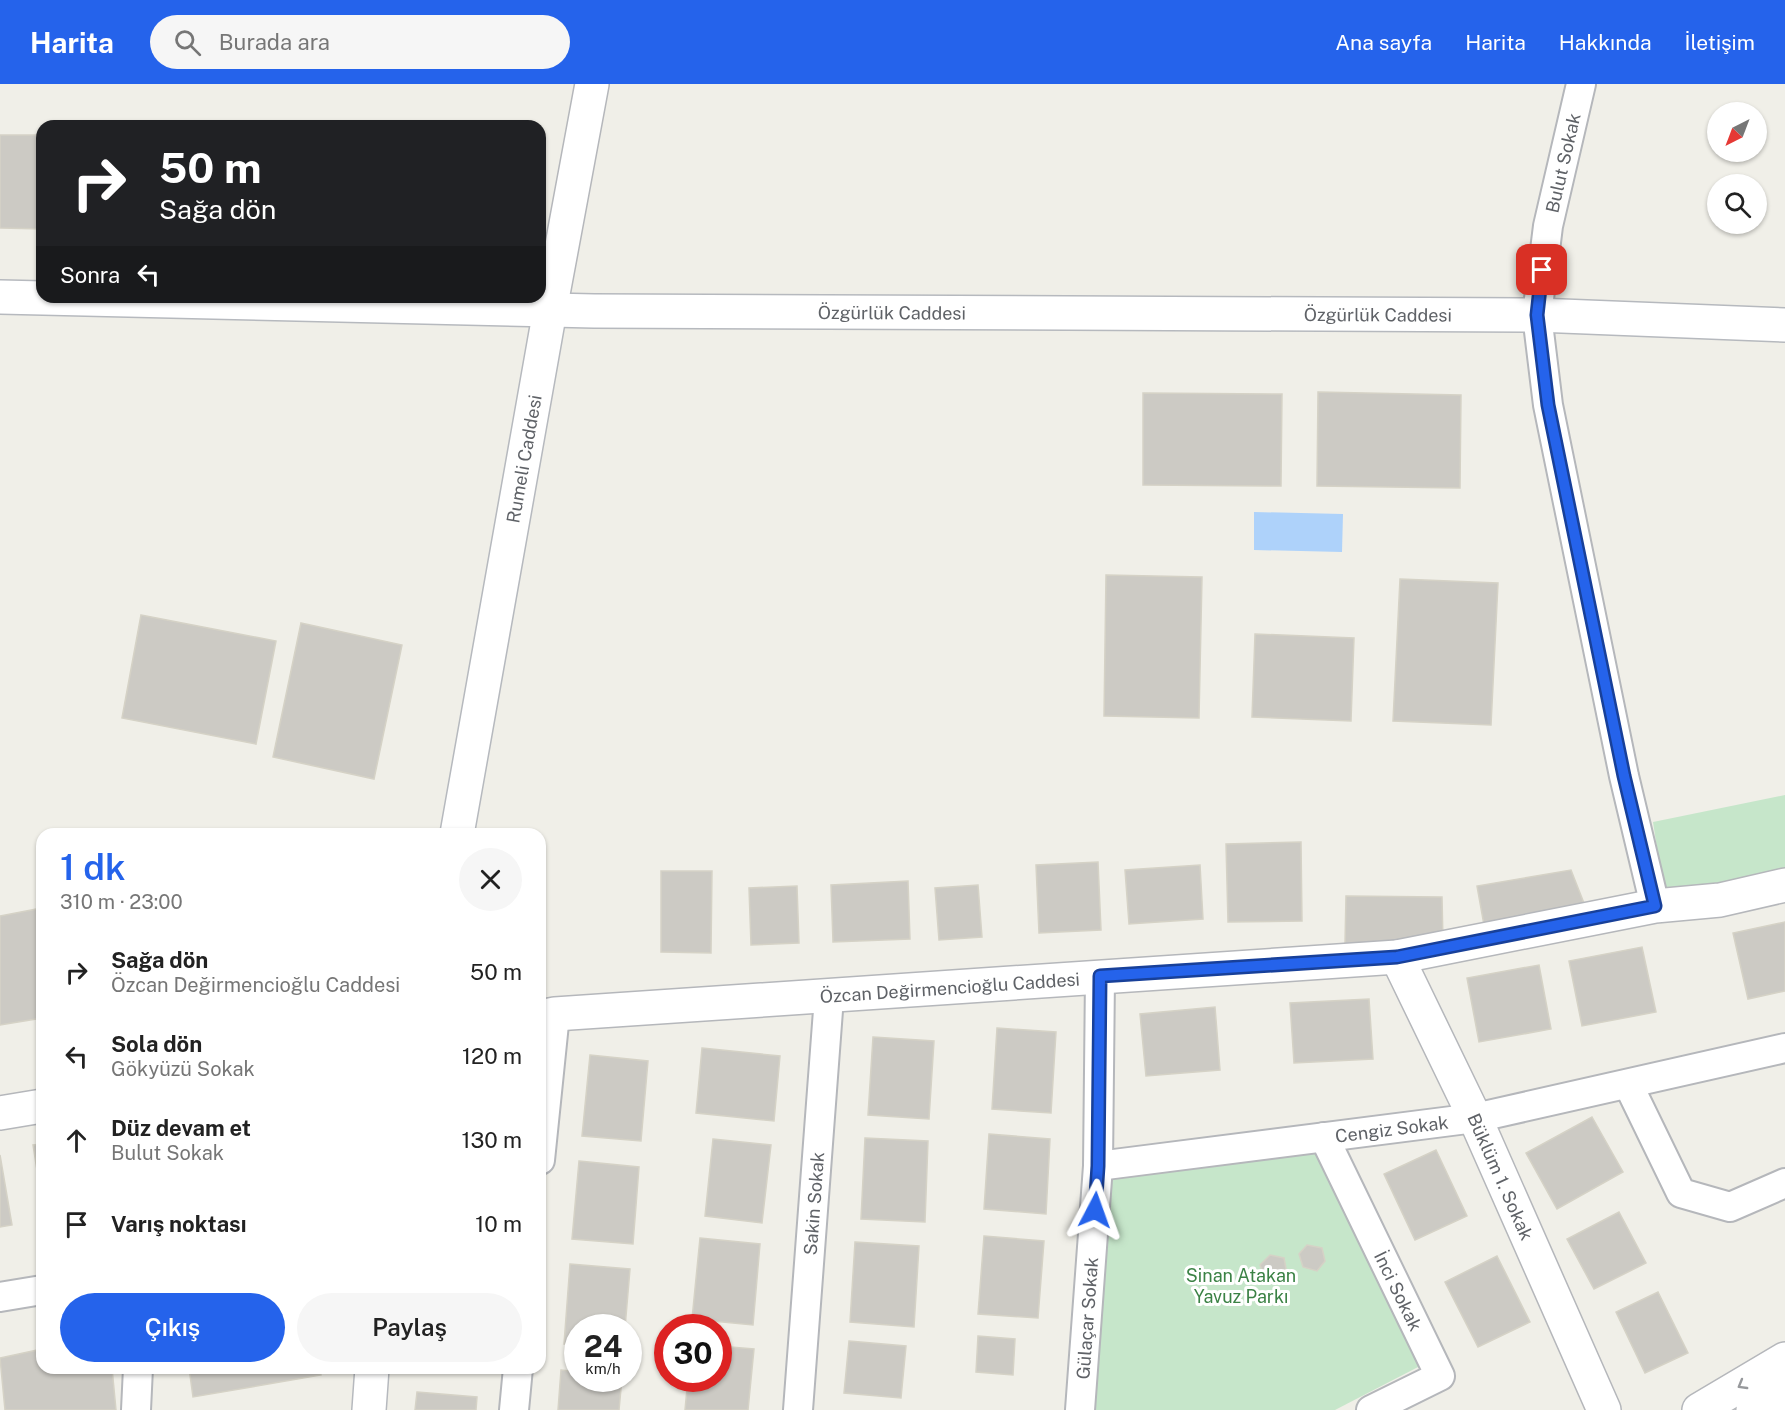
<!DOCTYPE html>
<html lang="tr">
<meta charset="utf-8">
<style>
:root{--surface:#fff;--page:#f6f6f6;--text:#222;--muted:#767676;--accent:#2563eb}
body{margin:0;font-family:"Public Sans",sans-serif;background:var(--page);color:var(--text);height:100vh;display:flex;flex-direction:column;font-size:22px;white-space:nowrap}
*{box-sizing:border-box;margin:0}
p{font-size:20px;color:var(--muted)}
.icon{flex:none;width:33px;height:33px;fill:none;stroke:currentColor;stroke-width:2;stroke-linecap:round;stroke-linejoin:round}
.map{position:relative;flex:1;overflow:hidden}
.side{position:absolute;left:36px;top:744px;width:510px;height:546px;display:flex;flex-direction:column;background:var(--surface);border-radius:18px;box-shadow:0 2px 4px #0004}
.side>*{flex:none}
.top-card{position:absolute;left:36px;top:36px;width:510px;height:183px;border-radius:18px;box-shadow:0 2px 4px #0004;background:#202124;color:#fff;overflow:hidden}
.needle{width:39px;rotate:222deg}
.controls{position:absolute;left:1707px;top:18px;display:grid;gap:12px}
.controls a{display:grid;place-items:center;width:60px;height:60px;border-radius:50%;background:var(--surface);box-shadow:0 2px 4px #0004;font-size:30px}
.speed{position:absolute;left:564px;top:1230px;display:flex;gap:12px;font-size:30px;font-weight:700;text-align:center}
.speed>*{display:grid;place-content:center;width:78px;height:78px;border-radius:50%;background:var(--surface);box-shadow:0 2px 4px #0004;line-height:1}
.speed small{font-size:15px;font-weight:400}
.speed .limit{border:9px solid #d22;background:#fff;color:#111}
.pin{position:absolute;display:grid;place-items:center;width:51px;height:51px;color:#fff;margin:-26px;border-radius:12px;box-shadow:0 3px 9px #0006}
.me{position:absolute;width:66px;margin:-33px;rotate:4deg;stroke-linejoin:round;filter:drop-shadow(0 0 4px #0008)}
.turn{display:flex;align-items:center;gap:21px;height:126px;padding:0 24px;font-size:27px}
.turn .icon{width:78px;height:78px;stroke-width:2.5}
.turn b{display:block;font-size:42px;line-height:51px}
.then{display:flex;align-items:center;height:57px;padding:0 24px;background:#0003;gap:12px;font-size:22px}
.round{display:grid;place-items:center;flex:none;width:63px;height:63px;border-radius:32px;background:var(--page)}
.headline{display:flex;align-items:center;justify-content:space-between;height:102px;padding:0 24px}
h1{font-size:36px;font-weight:600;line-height:45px;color:var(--accent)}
.cta{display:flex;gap:12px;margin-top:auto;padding:12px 24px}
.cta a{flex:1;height:69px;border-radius:36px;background:var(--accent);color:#fff;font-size:24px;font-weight:600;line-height:69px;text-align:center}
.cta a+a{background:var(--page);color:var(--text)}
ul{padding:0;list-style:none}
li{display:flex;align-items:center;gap:18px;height:84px;padding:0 24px}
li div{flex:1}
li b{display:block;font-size:22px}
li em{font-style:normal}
header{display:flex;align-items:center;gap:36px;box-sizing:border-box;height:84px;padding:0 30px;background:var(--accent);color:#fff}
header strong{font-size:28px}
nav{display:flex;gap:33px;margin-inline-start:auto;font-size:21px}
.search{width:420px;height:54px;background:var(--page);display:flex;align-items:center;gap:15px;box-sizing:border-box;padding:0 21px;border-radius:33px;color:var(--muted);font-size:22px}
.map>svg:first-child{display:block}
.green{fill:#c6e6ca}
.water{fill:#aed2fa}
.building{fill:#cccac4;stroke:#d5d2c6;stroke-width:1.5}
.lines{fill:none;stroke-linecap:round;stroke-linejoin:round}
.minor-casing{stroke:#b5b7bb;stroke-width:32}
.tertiary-casing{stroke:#b5b7bb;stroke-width:36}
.secondary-casing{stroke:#b6b9be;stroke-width:36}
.minor{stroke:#fff;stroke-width:28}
.tertiary{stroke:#fff;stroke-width:33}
.secondary{stroke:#fff;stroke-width:33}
.oneway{stroke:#97999c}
.route-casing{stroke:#184099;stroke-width:15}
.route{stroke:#2563eb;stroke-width:10}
.labels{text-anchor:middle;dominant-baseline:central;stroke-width:6;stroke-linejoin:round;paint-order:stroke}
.street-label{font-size:18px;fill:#5f6267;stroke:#fff}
.park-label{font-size:18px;fill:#3b8245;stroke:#fff}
</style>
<header>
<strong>Harita</strong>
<div class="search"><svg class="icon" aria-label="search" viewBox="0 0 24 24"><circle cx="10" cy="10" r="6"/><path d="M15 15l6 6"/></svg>Burada ara</div>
<nav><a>Ana sayfa</a><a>Harita</a><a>Hakkında</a><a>İletişim</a></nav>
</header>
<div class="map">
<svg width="1785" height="1326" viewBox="0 0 1785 1326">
<rect width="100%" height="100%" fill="#f0efe8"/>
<g class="green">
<path d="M1785,711V785L1664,811L1653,738Z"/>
<path d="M1317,1067L1420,1282L1335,1326H1093L1107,1093Z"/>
</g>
<path class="water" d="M1254,428L1343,430L1342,468L1254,466Z"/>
<g class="building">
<path d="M373,40L434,42H373Z"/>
<path d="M0,51H42V145L0,144Z"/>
<path d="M1318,308L1461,311L1460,404L1317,402Z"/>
<path d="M1143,309L1282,310L1281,402L1143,401Z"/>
<path d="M1106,491L1202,493L1199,634L1104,632Z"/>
<path d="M1400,495L1498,499L1491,641L1393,637Z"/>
<path d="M141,531L276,557L256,660L122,634Z"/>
<path d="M301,539L402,561L374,695L273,673Z"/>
<path d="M1255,550L1354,554L1351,637L1252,633Z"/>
<path d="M1301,758L1302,837L1228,838L1226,760Z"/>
<path d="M1098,778L1101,846L1039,849L1036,781Z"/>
<path d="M1200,781L1203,835L1129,840L1125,786Z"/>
<path d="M1571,786L1589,832L1486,852L1477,802Z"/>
<path d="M661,787H712L711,869L661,868Z"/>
<path d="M908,797L910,855L833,858L831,801Z"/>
<path d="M978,801L982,853L939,856L935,804Z"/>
<path d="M797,802L799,859L751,861L749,804Z"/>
<path d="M1346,812L1442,813L1443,858L1345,860Z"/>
<path d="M42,824V934L0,941V832Z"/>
<path d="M1785,838V907L1748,915L1733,849Z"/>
<path d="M1642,863L1656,928L1582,942L1569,877Z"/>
<path d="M1539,881L1551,945L1479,958L1467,894Z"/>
<path d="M1369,915L1373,975L1294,979L1290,919Z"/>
<path d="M1215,923L1220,986L1146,992L1140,930Z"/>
<path d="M997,944L1056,948L1051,1029L992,1025Z"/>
<path d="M873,953L934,957L929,1035L868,1031Z"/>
<path d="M702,964L780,972L774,1037L696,1029Z"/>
<path d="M590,971L648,977L641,1057L582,1052Z"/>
<path d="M1592,1033L1623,1088L1557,1125L1526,1069Z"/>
<path d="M989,1050L1050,1055L1046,1130L984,1125Z"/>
<path d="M865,1054L928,1057L925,1138L861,1135Z"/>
<path d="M713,1055L771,1061L762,1139L705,1132Z"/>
<path d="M42,1060V1118L33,1061Z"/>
<path d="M1436,1066L1467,1132L1415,1156L1384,1090Z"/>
<path d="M0,1071L12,1141L0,1143Z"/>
<path d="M579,1077L639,1083L633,1160L572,1155Z"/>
<path d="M1619,1128L1646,1179L1594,1205L1567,1155Z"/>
<path d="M984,1152L1044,1157L1038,1234L978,1230Z"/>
<path d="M700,1154L760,1160L753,1241L692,1235Z"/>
<path d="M855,1158L919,1162L914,1243L850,1238Z"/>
<path d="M1307,1161L1322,1164L1325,1177L1317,1187L1303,1183L1299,1170Z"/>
<path d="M1270,1171L1284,1174L1287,1190L1278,1199L1266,1196L1260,1181Z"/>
<path d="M1497,1172L1530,1238L1478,1263L1445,1198Z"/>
<path d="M570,1180L630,1185L625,1244H578V1261L564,1260Z"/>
<path d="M1658,1208L1688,1269L1645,1289L1616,1228Z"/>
<path d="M978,1252L1015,1255L1013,1291L976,1288Z"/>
<path d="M849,1257L906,1262L901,1314L844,1309Z"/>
<path d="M718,1262L754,1265L748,1326H685L688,1294H718Z"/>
<path d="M42,1265V1284H112L116,1326H5L0,1274Z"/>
<path d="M189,1284H319L321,1291L193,1313Z"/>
<path d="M561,1286L578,1288V1294H622L619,1326H558Z"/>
<path d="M417,1308L477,1313L476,1326H415Z"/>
</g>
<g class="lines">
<g class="minor-casing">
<g id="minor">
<path d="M1581,0L1548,142L1537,231L1548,321L1624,692L1655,822"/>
<path d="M1628,1000L1681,1109L1730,1123L1785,1099"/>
<path id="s1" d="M1324,1053L1440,1292L1371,1326"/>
<path d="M540,1076L555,930"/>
<path id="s2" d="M1098,1082L1475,1034L1785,964"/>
<path d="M0,1213L42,1206"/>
<path d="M136,1326L138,1284"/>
<path d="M514,1326L518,1284"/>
<path id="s3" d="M798,1326L829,913"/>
<path id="s4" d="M1080,1326L1098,1082L1100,892"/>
</g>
</g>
<g class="tertiary-casing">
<g id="tertiary">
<path d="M550,226L592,0"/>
<path id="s5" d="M1397,873L1475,1034L1604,1326"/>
<path id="s6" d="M540,933L555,930L1397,873L1655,822L1720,816L1785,801"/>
<path d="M0,1029L42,1022"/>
<path d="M1699,1326L1785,1275"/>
<path d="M1753,1326L1785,1307"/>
</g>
</g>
<g class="secondary-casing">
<g id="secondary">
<path id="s7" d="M0,213L594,227L1537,231L1785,241"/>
<path id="s8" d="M457,750L550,226"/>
<path d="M369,1326L372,1284"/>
</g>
</g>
<use href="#minor" class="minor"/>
<use href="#tertiary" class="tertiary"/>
<use href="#secondary" class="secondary"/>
</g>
<defs><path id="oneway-chevron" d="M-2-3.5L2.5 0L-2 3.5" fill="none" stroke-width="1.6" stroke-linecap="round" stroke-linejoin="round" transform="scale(1.5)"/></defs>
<use class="oneway" href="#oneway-chevron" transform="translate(1742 1301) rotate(150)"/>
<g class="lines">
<g class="route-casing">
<path id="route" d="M1095,1126L1098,1082L1100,892L1397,873L1655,822L1624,692L1548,321L1537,231L1542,186"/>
</g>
<use href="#route" class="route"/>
</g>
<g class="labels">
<g class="street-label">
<text transform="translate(1563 79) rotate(-77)">Bulut Sokak</text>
<text stroke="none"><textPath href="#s7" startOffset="892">Özgürlük Caddesi</textPath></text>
<text stroke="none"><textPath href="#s7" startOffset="1378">Özgürlük Caddesi</textPath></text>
<text stroke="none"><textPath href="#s8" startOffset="381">Rumeli Caddesi</textPath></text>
<text stroke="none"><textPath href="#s6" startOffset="411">Özcan Değirmencioğlu Caddesi</textPath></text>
<text stroke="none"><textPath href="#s2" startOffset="296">Cengiz Sokak</textPath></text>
<text stroke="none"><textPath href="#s5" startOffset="243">Büklüm 1. Sokak</textPath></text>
<text stroke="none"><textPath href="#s3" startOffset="207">Sakin Sokak</textPath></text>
<text stroke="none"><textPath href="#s1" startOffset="171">İnci Sokak</textPath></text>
<text stroke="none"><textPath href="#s4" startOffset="92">Gülaçar Sokak</textPath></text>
</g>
<g class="park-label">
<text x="1241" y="1191">Sinan Atakan<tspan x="1241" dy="21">Yavuz Parkı</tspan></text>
</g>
</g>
</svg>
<div class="controls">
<a><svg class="needle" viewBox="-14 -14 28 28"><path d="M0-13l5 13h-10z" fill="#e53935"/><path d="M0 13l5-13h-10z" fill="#767676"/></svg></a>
<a><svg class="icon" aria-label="search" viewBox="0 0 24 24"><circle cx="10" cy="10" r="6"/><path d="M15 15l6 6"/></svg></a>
</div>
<div class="speed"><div>24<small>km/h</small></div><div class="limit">30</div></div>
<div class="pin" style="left:1542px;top:186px;background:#d93025"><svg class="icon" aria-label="arrive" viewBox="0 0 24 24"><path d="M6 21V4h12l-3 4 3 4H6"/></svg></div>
<svg class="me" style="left:1095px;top:1126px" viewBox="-20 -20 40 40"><path d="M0-17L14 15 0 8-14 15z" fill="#2563eb" stroke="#fff" stroke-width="4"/></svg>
<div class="top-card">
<div class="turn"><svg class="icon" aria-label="right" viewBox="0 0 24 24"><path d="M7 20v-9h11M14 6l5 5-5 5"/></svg><div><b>50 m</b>Sağa dön</div></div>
<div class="then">Sonra<svg class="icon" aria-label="left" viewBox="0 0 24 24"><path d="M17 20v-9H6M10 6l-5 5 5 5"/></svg></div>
</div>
<section class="side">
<div class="headline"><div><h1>1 dk</h1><p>310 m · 23:00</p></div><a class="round"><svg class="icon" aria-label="close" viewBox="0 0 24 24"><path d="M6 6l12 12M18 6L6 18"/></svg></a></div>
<ul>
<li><svg class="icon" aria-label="right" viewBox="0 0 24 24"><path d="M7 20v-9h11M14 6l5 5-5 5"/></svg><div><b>Sağa dön</b><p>Özcan Değirmencioğlu Caddesi</p></div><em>50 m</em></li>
<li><svg class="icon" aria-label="left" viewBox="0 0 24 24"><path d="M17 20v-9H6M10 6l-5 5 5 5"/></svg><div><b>Sola dön</b><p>Gökyüzü Sokak</p></div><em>120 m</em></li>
<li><svg class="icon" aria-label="ahead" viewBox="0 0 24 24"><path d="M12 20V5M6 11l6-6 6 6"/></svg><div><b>Düz devam et</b><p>Bulut Sokak</p></div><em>130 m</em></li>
<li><svg class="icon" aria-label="arrive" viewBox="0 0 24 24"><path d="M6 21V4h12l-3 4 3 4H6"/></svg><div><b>Varış noktası</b></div><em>10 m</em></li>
</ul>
<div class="cta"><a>Çıkış</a><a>Paylaş</a></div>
</section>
</div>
